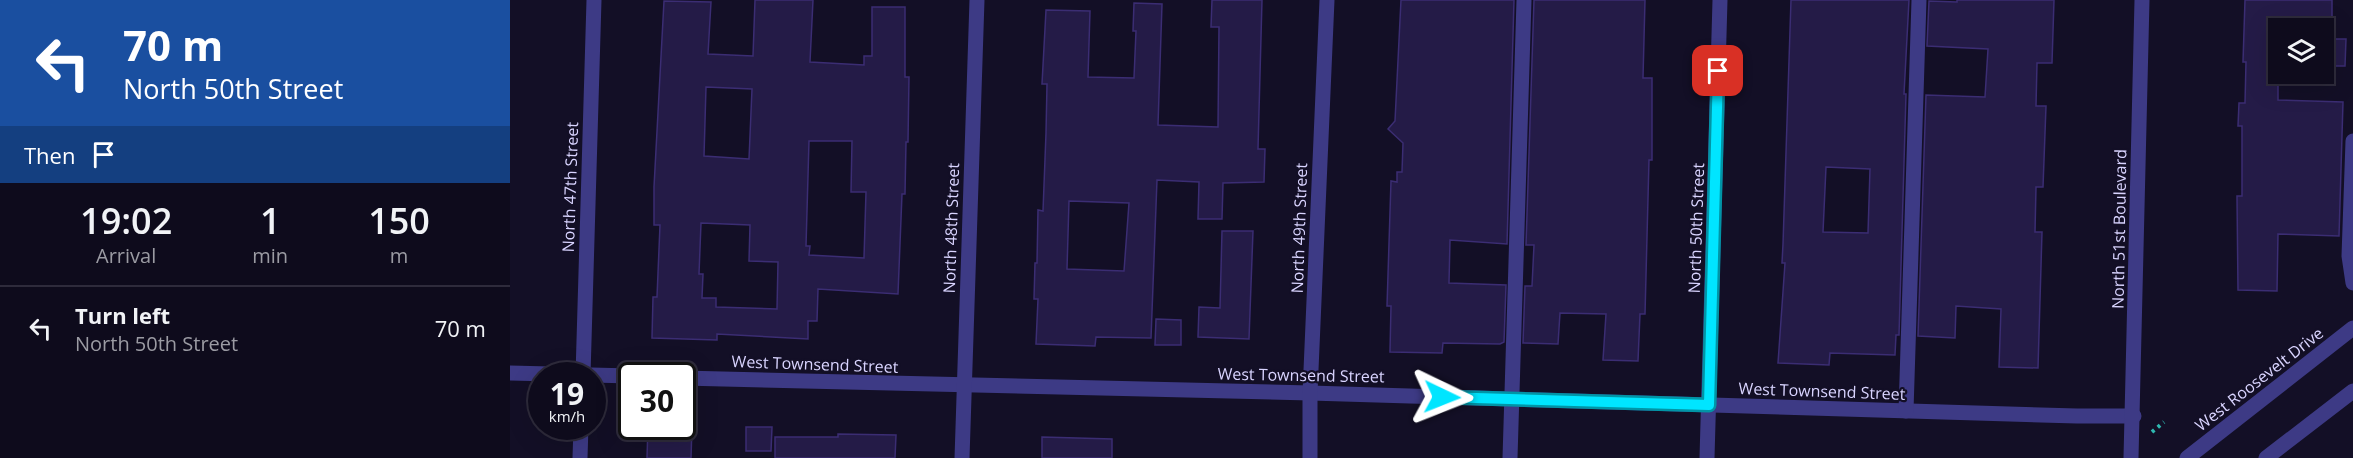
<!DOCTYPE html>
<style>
:root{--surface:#0e0b1c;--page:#171425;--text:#f1f3f6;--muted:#9b9ba3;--line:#2e2b3b}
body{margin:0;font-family:"Open Sans",sans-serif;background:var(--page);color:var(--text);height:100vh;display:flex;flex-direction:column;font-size:22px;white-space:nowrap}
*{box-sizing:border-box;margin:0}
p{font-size:20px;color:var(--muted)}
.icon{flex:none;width:33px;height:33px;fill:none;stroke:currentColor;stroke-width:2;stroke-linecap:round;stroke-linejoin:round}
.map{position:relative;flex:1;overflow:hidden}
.sheet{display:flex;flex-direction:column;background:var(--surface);width:510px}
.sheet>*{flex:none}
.top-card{background:#1a4fa0;color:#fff;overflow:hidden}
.controls{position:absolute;left:1758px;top:18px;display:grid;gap:12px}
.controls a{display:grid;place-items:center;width:66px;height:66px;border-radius:0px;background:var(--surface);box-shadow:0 6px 24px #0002,0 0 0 2px var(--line);font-size:30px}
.speed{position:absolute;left:18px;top:362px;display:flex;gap:12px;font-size:30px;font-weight:700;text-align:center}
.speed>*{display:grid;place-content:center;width:78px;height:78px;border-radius:50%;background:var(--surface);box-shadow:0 6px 24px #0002,0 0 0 2px var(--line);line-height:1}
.speed small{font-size:15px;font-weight:400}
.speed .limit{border:3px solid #111;border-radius:9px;background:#fff;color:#111}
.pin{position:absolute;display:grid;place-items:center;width:51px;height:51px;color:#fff;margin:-26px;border-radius:12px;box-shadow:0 3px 9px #0006}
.me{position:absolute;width:66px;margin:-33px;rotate:92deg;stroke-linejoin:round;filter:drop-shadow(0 0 4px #0008)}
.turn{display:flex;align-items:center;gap:21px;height:126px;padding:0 24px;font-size:27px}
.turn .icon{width:78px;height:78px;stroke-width:2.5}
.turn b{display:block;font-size:42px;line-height:51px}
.then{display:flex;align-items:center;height:57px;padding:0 24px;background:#0003;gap:12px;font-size:22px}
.eta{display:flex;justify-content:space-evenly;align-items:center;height:102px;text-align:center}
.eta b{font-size:36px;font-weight:600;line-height:42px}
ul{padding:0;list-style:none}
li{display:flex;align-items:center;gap:18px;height:84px;padding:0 24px;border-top:2px solid var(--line)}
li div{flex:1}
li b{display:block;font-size:22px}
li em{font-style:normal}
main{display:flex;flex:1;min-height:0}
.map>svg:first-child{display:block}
.building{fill:#241b47;stroke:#3b2d73;stroke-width:1.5;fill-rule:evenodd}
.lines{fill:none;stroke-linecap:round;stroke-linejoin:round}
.path{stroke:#2fb8b0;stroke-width:4;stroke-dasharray:3 4.5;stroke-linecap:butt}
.minor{stroke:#3d3a85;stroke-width:15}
.route-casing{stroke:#0095a6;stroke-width:15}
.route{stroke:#00e5ff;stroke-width:10}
.labels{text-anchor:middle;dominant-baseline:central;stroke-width:4.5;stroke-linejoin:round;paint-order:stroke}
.street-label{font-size:16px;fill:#d9d4ff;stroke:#130f26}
</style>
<main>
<section class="sheet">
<div class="top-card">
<div class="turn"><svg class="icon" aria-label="left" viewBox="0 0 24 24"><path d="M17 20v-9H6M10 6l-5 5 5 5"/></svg><div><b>70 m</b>North 50th Street</div></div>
<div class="then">Then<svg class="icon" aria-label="arrive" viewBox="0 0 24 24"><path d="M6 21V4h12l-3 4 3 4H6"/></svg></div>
</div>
<div class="eta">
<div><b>19:02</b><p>Arrival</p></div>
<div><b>1</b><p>min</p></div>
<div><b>150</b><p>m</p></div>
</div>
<ul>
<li><svg class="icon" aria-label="left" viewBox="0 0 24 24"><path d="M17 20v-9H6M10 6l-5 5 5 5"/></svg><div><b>Turn left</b><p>North 50th Street</p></div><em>70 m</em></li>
</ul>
</section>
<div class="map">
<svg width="1843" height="458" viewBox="0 0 1843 458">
<rect width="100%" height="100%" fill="#130f26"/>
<g class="building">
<path d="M245,0H303L300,62L354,65V56H362V7H395V77H399L398,142H396L395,194H392L388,294L308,289L307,321H298V339L207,334V340L142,338L143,297H147L150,225H144V187L154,1L201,2L198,54L243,56ZM196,87L242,89L239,159L194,156ZM299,141H342L341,192H356L354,258L299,255L300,246H296ZM191,223L240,225L239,261L268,262L267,309L206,307V298H192L193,274H189Z"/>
<path d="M702,0H752L748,149H755L754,182L713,183L712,219H688L689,182L647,180L641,338L586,337L585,346L526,344L528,299H524L525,263H527L528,210L533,211L536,133L537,84H532L536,10L580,11L578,77L624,78L626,31H623L624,3L652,4L648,125L708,127L709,27H701ZM559,201L619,203L614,271L557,269Z"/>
<path d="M891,0H1004L997,244L940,240L939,283L996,285L994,342L990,344L933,343L932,353L880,352L881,306H877L881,181L887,182V172H892L893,143L878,129L885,121Z"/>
<path d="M1024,0H1135L1133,78H1142V160H1139L1135,314H1130L1128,361L1093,360L1096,314L1050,313L1048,344L1013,343L1015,286H1022L1024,245H1016Z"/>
<path d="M1281,0H1399L1394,94H1396L1389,335H1386L1385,355L1320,353L1319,365L1268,363L1275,263H1272L1273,244ZM1316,167L1360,169L1358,233L1313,232Z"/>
<path d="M1447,0H1544L1542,63H1527L1526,106H1536L1533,187H1526L1525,232H1532L1528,368L1489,367L1491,309L1446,306L1445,338L1408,336L1416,95L1475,97L1478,49L1417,46L1419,1L1447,2Z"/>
<path d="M1735,0H1822V28H1768V100L1833,102L1829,236L1768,234L1767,291L1728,290L1727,196H1732V126H1728L1729,103H1735L1736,62H1733Z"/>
<path d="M1814,39H1836L1835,66H1814Z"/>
<path d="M712,231H743L739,339L688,337L689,307L710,308Z"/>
<path d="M646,319L671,320V345H645Z"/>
<path d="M138,426H182L181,458H137Z"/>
<path d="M236,427H262L261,451H236Z"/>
<path d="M328,434L386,435L385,458H265V437H328Z"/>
<path d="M532,437L602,439V458H532Z"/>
</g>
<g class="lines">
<path class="path" d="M1642,432L1654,422"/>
<g class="minor">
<path d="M1843,141L1839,256L1843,283"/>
<path d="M0,373L122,376"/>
<path d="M73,375L84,0"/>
<path d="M172,378L800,393L1567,416H1624"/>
<path d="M1396,411L1409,0"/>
<path d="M70,458L71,426"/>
<path d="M452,458L467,0"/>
<path d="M800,458V393L817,0"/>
<path d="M1000,458L1014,0"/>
<path d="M1197,458L1210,0"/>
<path d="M1621,458L1632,0"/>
<path d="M1677,458L1843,328"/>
<path d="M1756,458L1843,391"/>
</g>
</g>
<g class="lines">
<g class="route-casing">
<path id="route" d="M932,397L1199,405L1208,71"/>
</g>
<use href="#route" class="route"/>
</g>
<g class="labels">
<g class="street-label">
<text transform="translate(60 187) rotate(-88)">North 47th Street</text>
<text transform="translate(441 228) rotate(-88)">North 48th Street</text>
<text transform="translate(789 228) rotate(-88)">North 49th Street</text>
<text transform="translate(1186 228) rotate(-88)">North 50th Street</text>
<text transform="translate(1609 229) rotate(-89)">North 51st Boulevard</text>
<text transform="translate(305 364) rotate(2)">West Townsend Street</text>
<text transform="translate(791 375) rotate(1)">West Townsend Street</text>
<text transform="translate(1749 379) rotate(-38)">West Roosevelt Drive</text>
<text transform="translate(1312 391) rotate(2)">West Townsend Street</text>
</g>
</g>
</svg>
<div class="controls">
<a><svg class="icon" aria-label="layers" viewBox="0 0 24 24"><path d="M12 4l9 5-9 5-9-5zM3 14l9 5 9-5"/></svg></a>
</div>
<div class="speed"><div>19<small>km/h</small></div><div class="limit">30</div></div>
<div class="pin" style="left:1208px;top:71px;background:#d93025"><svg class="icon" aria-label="arrive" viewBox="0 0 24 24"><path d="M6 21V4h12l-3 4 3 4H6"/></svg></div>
<svg class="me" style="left:932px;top:397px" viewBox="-20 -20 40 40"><path d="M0-17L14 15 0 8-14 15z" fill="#00e5ff" stroke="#fff" stroke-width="4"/></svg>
</div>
</main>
